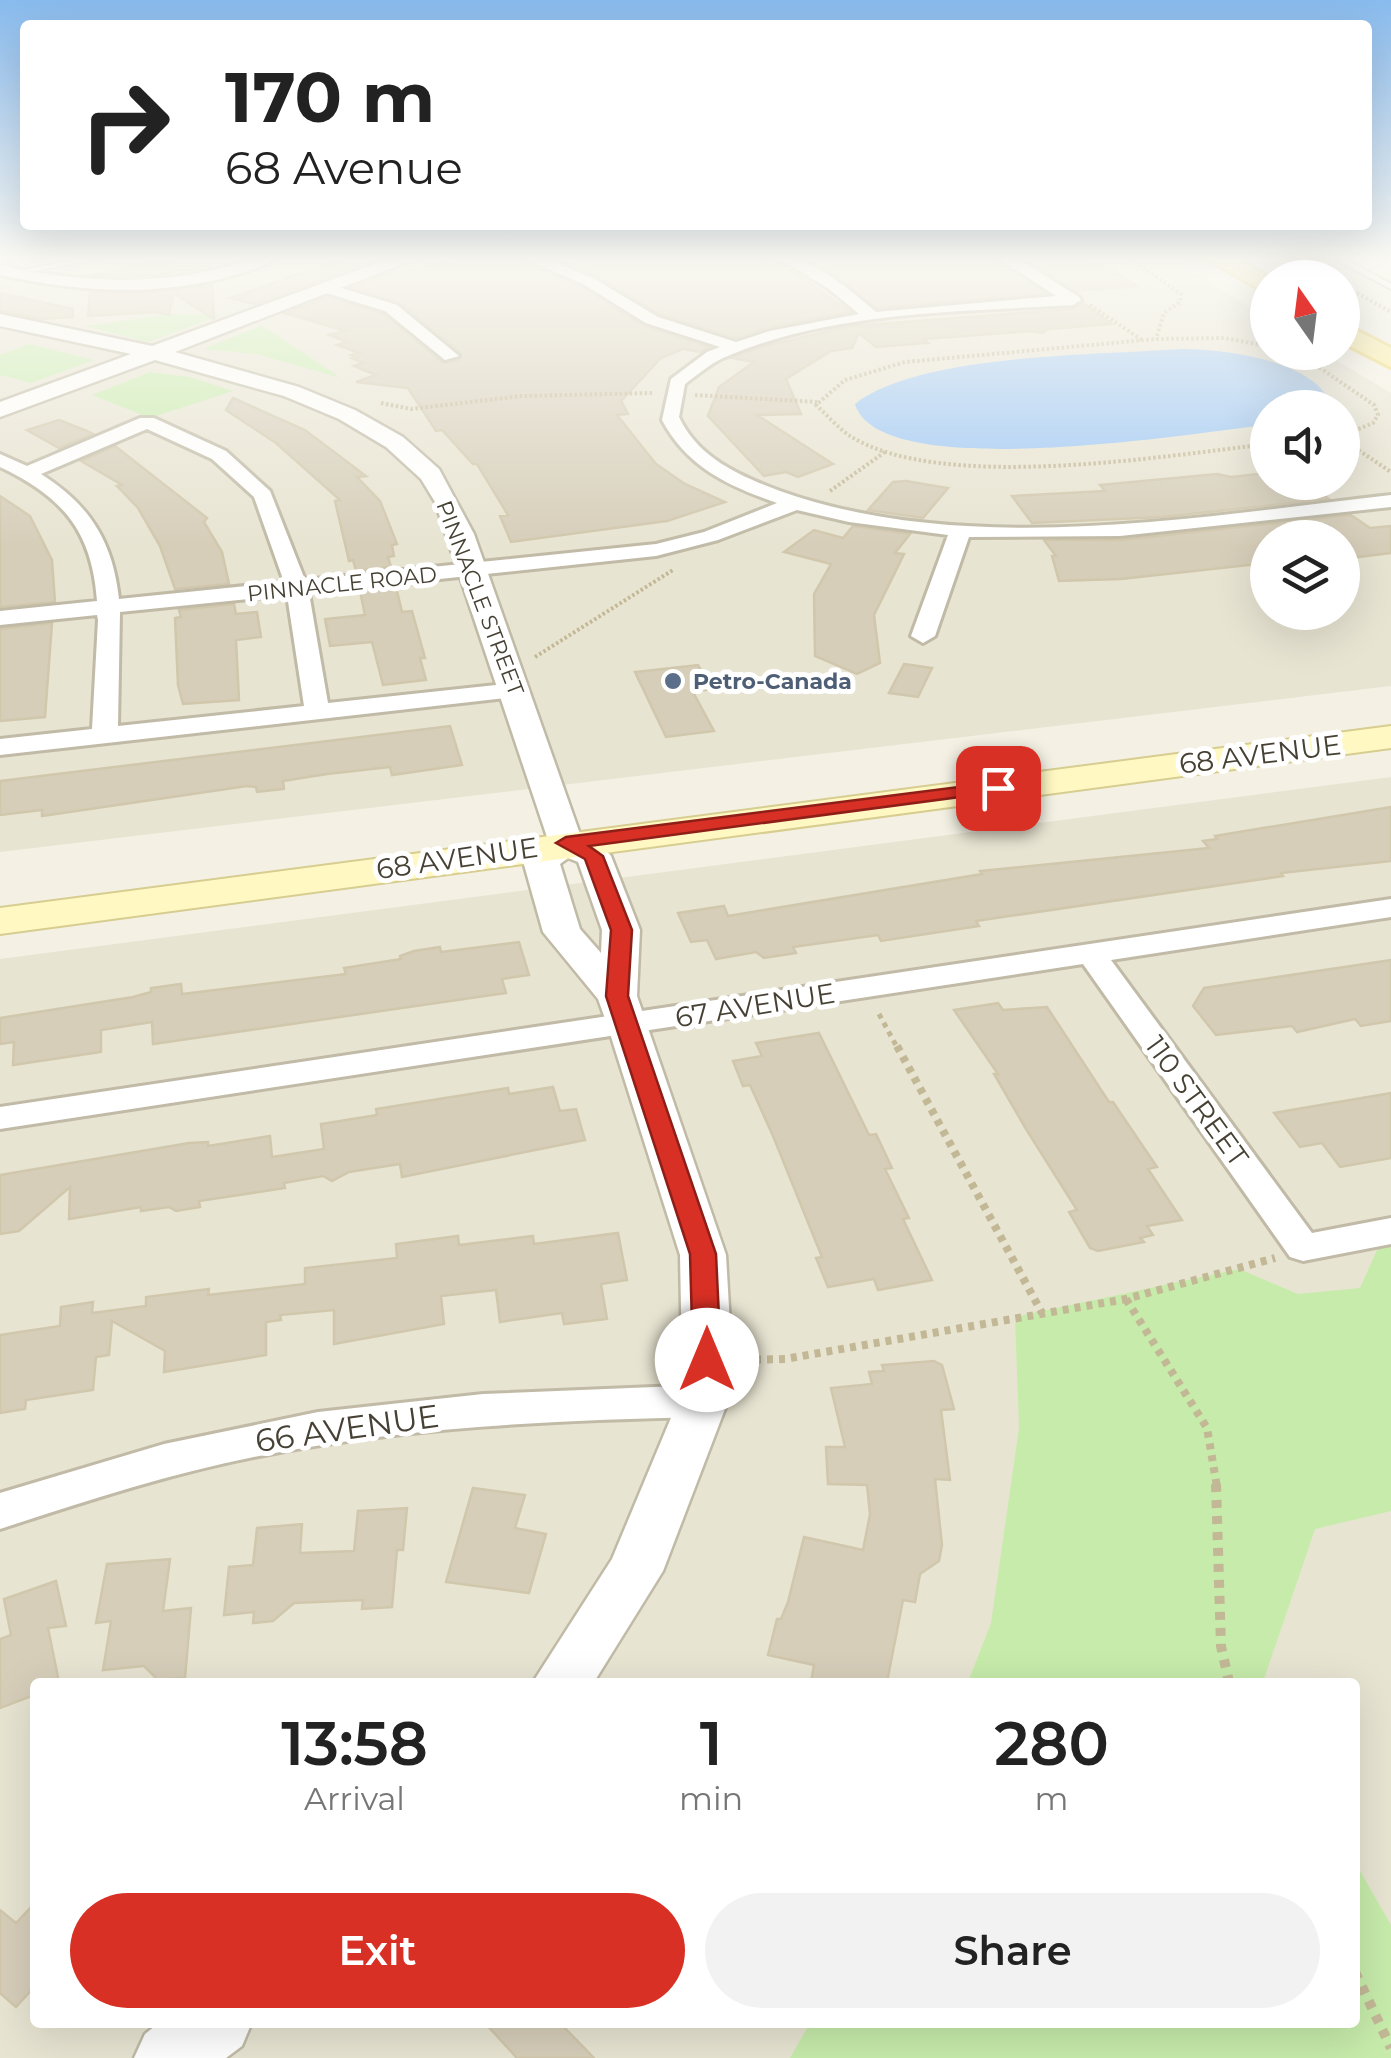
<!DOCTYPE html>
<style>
:root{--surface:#fff;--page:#f2f2f2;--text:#222;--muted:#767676;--accent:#d93025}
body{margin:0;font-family:Montserrat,sans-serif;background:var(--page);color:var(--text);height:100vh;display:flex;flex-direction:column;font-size:38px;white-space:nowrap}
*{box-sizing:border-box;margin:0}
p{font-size:32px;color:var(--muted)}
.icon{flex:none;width:55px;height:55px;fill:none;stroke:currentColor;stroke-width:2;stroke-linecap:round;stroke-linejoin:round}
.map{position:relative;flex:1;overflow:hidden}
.panel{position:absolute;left:30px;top:1678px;width:1330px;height:350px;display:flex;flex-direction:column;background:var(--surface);border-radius:10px;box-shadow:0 10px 40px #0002}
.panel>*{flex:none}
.top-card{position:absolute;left:20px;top:20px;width:1352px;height:210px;border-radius:10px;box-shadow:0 10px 40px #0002;background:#fff;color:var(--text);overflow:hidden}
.needle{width:65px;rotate:346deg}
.buttons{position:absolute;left:1250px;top:260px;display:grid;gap:20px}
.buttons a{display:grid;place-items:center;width:110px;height:110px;border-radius:50%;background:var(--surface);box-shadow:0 10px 40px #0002;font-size:50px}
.pin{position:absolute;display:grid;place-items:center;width:85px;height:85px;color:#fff;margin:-42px;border-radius:20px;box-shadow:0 5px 15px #0006}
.me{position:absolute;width:110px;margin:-55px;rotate:0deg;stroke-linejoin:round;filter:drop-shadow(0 0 8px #0008)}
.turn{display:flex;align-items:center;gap:35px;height:210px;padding:0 40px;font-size:45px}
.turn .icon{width:130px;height:130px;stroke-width:2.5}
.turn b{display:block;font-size:70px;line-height:85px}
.eta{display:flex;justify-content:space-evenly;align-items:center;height:170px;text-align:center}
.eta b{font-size:60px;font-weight:600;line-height:70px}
.action{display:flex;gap:20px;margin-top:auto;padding:20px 40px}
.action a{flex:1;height:115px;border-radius:60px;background:var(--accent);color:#fff;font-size:40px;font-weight:600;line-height:115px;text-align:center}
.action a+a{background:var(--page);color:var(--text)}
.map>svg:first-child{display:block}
.residential{fill:#e8e4d2;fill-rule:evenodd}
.green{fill:#c6ebaa}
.water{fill:#9bc6f6}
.building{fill:#d6ceb9;stroke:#d1c7ac;stroke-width:2.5}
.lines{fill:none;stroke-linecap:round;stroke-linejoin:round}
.service-casing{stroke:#c0baa6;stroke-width:4}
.minor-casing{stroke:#c0baa6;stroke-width:6}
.tertiary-casing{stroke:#c0baa6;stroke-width:5}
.secondary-casing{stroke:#d7cd90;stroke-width:4}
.primary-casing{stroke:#edd25a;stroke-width:6}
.path-far3{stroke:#c3b896;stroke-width:4;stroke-dasharray:2.5 2.5;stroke-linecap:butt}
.path-far2{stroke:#c3b896;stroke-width:5;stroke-dasharray:5 5;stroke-linecap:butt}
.path-far1{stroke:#c3b896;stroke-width:8;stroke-dasharray:6 6;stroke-linecap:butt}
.path{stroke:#c3b896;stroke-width:10;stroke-dasharray:8 8;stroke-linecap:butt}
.service{fill:#fff;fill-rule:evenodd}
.minor{fill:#fff;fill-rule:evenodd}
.tertiary{fill:#fff;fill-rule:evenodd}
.secondary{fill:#fff8c3;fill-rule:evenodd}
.primary{fill:#ffed92;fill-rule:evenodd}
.route{fill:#d93025;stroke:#8d1f18;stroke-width:2.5}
.service-dot{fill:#5c6f8a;stroke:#fff;stroke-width:4}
.labels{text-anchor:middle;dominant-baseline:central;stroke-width:10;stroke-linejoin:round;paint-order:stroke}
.far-street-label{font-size:22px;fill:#464134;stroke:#fff}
.far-service-label{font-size:22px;font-weight:bold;fill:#4e5e75;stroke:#fff;text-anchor:start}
.street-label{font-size:28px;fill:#464134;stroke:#fff}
.near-street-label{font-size:32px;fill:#464134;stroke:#fff}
</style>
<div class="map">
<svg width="1391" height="2058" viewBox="0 0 1391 2058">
<rect width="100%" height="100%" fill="#f4f1e4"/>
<g class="residential">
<path d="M0,259H1172L1267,318L1268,352L1324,353L1391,393V686L0,852ZM1268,408H1342V482H1268ZM1268,538H1342V612H1268Z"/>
<path d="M1391,777V2058H0V959ZM35,1682H1355V2022H35Z"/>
</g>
<g class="green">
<path d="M172,314L221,315L148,342L84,326Z"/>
<path d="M263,325V326L341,378L256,354L203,349Z"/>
<path d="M29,344L94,360L31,383L0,375V355Z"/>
<path d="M150,372L190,377L233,391L150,418L92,395Z"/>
<path d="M1391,1247V1511L1315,1529L1263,1682H968L991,1623L1019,1428L1015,1317L1239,1269L1298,1294L1360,1288L1378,1248Z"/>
<path d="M1355,1862L1391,1925V2058H790L810,2023L1355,2022Z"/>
</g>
<path class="water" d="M1182,349C1222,349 1320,360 1331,407L1268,408L1267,425C1198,432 879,486 855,404C917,354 1099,355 1182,349Z"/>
<g class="building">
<path d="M451,259H522L581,287L644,326L709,347L700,352L683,349L661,358L621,401L628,414L617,415L656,464L685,484L725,502L667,521L511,542L500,516L508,515L477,464H473L442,430L436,431L408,388L356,382L376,375L354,366L364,363L352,358L356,357L351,355L359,353L337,345L348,342L329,335L345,331L285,313L327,297L383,314L443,363L460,360L461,353L399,302L352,287L392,272L401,274Z"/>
<path d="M558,259H776L850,312L769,327L736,338L660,314L595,275Z"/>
<path d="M804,259H996L1045,293L877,308L834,274Z"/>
<path d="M1026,259H1093L1137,286L1076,291Z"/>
<path d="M179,260L178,266L210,267L157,275H91L124,270V264Z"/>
<path d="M335,261L359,266L254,304L230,298Z"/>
<path d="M212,284L214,319L173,293L169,315L155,312L88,316L90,292L139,293Z"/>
<path d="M0,293L73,309V317L41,319L0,311Z"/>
<path d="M1083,303L1112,324L1048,329L1043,333L1030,331L924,339L928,343L876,347L859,333L852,348L831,351L786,379L801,414L757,415L833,464L798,477L786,472L764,476L708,416L719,387L754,362L733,358L765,346L851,326L1073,309Z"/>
<path d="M233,398L305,430L366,476L357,477L380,501L397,544L392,545L394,556L388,557L391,567L356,571L353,560L349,561L335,501L340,500L276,443L226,410Z"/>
<path d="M59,420L87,431L93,434L59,448L27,430Z"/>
<path d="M115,446L207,518L204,522L222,552L229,584L175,589L160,546L138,508L117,486L122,485L81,461Z"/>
<path d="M1266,473L1268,482H1307L1329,499L1162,517L1032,523L1012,496L1105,491L1100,485L1217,474L1231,477Z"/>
<path d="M906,481L948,488L923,518L868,510L893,482Z"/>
<path d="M0,496L30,516L52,560L55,602L0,607Z"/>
<path d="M1351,515L1370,528L1391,526V553L1342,559V538H1268V563L1121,579L1059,581L1052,556H1056L1044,540H1120Z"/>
<path d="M853,526L910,534L895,553L904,554L874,615L880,663L857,674L815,656L814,594L831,564L784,552L814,530L843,538Z"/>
<path d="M396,587L402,612L412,611L425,658H420L426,680L383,685L372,642L330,646L325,619L365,615L360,591Z"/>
<path d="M234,604L236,614L257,612L261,637L236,640L239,700L183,704L178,685L175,618L181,617L179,610Z"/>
<path d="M52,623L45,717L0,721V629Z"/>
<path d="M904,664L932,668L918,697L889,693Z"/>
<path d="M698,665L712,689L693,692L714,731L666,737L635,672Z"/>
<path d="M450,726L462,765L392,775L390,767L327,774L283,781L284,789L257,792L256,787L247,786L42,816V810L0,815V781Z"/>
<path d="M1391,807V861L1281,873L1283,876L976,921L979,926L881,941L878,935L793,947L796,953L764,958L756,952L716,959L707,940L691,942L678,913L724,906L728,916L982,874L980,871L1209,848L1203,841L1217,839L1215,836Z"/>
<path d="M519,942L529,975L502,979L506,993L153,1044L152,1022L101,1030V1052L13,1065L14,1042L0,1044V1018L133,997L151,992V988L181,984L182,994L346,974L344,968L401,959L400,956L414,951L440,947L441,952Z"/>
<path d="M1391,960V1021L1361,1026L1355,1019L1297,1032L1292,1026L1216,1035L1193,1006L1204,988Z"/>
<path d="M998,1003L1003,1010L1047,1007L1109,1102H1113L1157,1167L1148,1169L1182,1220L1147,1226L1153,1235L1140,1238L1144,1242L1098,1251L1090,1248L1069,1212L1077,1210L1026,1129L994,1074H998L954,1010Z"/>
<path d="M819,1033L869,1135L876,1134L892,1168L885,1169L909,1218L903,1219L932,1280L878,1290L874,1279L828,1287L816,1258L822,1257L773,1136L750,1085L743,1086L733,1061L762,1056L756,1043Z"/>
<path d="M553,1087L560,1111L576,1109L585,1140L402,1177L400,1164L349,1172L332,1181L323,1176L284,1183L285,1188L199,1201L200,1207L176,1211L169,1207L141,1211V1207L69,1219L70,1187L19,1231L0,1234V1175L189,1143L208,1142V1146L270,1136L272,1157L324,1149L321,1124L377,1115L376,1109L508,1088L509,1094Z"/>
<path d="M1391,1093V1158L1340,1167L1322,1143L1300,1147L1274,1113Z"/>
<path d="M618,1233L627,1280L601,1284L607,1319L564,1324L562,1313L500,1322L496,1290L441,1296L444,1324L334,1344V1310L280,1315L281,1320L266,1322V1355L164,1372L165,1351L112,1321L109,1355L96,1357L93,1390L26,1400L25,1409L0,1413V1335L60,1326L61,1307L93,1302L92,1313L146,1306V1297L209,1289L208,1295L305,1284V1268L397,1258L396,1244L458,1236L459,1245L533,1236L534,1244Z"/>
<path d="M934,1361L942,1365L954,1409L941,1410L950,1480L935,1479L942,1545L939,1561L920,1574L915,1602L903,1600L887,1682H811L814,1665L768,1655L777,1619H781L788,1602L804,1537L863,1550L870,1514L867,1485L828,1484L826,1447H845L831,1388L872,1384L869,1372L884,1371L882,1365Z"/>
<path d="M473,1488L525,1495L515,1528L546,1534L529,1593L446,1582Z"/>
<path d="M407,1508L403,1550H397L392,1607L362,1609L363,1600L294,1603L273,1621L253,1623L254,1612L224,1615L229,1567L253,1565L257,1528L302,1524L300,1553L354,1551L358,1511Z"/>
<path d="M170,1559L163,1611L191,1608L185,1678L158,1680L144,1666L103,1670L111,1621L96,1623L107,1564Z"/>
<path d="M56,1581L66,1626L48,1628L59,1682H35V1695L0,1708V1639L11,1635L4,1599Z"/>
<path d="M35,1903V1986L16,2007L0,1993V1910L16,1923Z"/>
<path d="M484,2022H559L594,2058H517Z"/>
</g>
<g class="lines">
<g class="service-casing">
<g id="service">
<path d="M78,259H98L13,275L9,273Z"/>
<path d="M1334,259H1345L1391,284V289Z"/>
</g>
</g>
<g class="minor-casing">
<g id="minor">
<path d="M252,259H274C260,269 240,273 223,278C147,297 76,291 0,275V265C87,284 166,288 252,259Z"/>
<path d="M526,259H547L593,278L658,317L736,342L770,331L859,314L829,289L780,259C817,259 848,289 876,312L1056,296L1000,259H1018L1079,297L1081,300L1073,305C958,312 830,311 723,358C710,364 697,375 685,384L679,417C698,458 740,476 780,491C968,558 1197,517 1391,495V507L1120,536L969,537L935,636L923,643L911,636L948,535L849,522L797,510L718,540L656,556L309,593L328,703L515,683L527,690L515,697L0,755V739L92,729L98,620L97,615L0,625V611L97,601C92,531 63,497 0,467V454L27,466L140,418H154L226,451L270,491L305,580L656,544L704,532L777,503C728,486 687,467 662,420L671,379L707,352L720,347L646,323L583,284ZM147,429L212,459L254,497L284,582L119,599C113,542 90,505 41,474ZM287,595L304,706L118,726L120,612Z"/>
<path d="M328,284L397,305L459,356L445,360L385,311L323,292L320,289Z"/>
<path d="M1391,899V917L1111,960L1312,1233L1391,1218V1244L1303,1261L1290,1257L1083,964L0,1129V1107Z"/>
<path d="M703,1385L718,1390L724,1401L718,1412L703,1417C556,1420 408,1427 264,1455C174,1472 87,1501 0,1529V1493L164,1444L318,1412L483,1394Z"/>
</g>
</g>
<g class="tertiary-casing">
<g id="tertiary">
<path d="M388,259H415L175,352L299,387L355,410L403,437L439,469L474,534L581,837L605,849L611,856L640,930L637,996L726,1255L732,1360L728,1401L663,1571L594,1682H533L612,1559L678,1401L682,1360L680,1255L607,1024L598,999L543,932L523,861L548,840L435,502L421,479L386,447L339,419L284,396L155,360L0,417V402L131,354L0,326V314L152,346ZM568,858L578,862L602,930L601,953L580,929L560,864Z"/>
<path d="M160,2022H252L242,2046L226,2058H134L145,2034Z"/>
</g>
</g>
<g class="secondary-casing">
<path id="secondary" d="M1391,726V748L0,934V908Z"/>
</g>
<g class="primary-casing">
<g id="primary">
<path d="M1208,259H1238L1269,278L1268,294Z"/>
<path d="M1342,323L1391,348V367L1342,342Z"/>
</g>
</g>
<g class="path-far3">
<path d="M1131,259L1181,294L1180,302L1164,313L1156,339"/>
<path d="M1296,259L1328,277"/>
<path d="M1357,293L1391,312"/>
<path d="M1090,305L1142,340"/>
<path d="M1268,346L1224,338L1156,339L905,362L845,380L816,405C827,415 838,428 850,436C941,493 1163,456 1268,444"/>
<path d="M1288,352L1310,361L1374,405L1378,415L1373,423L1342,436"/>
<path d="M695,395L817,402"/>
<path d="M381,403L411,409L521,396L652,393"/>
<path d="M1342,439L1391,472"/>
<path d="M830,491L885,452"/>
<path d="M535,657L673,570"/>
</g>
<path class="path-far2" d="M879,1014L898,1049"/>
<g class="path-far1">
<path d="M897,1046L1042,1313"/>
<path d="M1126,1299L1207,1428L1217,1487"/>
<path d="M743,1360L785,1359L1126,1299L1275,1258"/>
</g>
<g class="path">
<path d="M1216,1484L1221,1646L1229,1682"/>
<path d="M1355,1972L1391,2048"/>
</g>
<use href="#service" class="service"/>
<use href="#minor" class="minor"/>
<use href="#tertiary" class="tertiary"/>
<use href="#secondary" class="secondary"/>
<use href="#primary" class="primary"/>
</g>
<linearGradient id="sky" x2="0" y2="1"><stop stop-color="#89bbee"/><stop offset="0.47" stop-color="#faf9f3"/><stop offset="1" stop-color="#faf9f3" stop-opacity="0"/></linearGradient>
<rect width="1391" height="547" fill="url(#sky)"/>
<path class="route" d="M998,782L1008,788L1005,791L589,846L603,856L632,930L628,996L716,1254L721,1360L717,1368L707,1371L697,1368L693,1360L690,1254L606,996L611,930L585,859L556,843L566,837Z"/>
<circle class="service-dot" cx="673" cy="681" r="10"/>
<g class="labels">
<g class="far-street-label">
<text transform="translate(342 584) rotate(-6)">PINNACLE ROAD</text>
<text transform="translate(480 598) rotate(69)">PINNACLE STREET</text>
</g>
<g class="far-service-label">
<text x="693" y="681">Petro-Canada</text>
</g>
<g class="street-label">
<text transform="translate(1260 754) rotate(-7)">68 AVENUE</text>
<text transform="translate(457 858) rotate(-8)">68 AVENUE</text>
<text transform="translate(755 1005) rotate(-9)">67 AVENUE</text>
<text transform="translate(1197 1101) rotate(54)">110 STREET</text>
</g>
<g class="near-street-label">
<text transform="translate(347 1428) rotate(-8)">66 AVENUE</text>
</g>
</g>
</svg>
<div class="buttons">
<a><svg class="needle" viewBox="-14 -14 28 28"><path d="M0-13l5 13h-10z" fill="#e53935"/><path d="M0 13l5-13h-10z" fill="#767676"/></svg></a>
<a><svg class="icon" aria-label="sound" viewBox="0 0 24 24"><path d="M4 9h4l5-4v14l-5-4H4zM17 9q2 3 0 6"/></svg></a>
<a><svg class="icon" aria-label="layers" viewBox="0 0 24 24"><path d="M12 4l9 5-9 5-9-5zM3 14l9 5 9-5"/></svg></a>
</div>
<div class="pin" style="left:998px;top:788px;background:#d93025"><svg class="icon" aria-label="arrive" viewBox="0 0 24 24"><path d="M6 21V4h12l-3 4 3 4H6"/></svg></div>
<svg class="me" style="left:707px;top:1360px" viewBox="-20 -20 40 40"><circle r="19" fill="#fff"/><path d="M0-13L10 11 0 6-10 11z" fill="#d93025"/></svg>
<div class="top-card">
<div class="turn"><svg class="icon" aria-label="right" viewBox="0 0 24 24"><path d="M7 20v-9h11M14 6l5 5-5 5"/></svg><div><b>170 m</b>68 Avenue</div></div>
</div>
<section class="panel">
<div class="eta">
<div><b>13:58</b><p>Arrival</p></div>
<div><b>1</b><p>min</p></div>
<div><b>280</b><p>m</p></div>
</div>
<div class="action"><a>Exit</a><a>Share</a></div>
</section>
</div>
